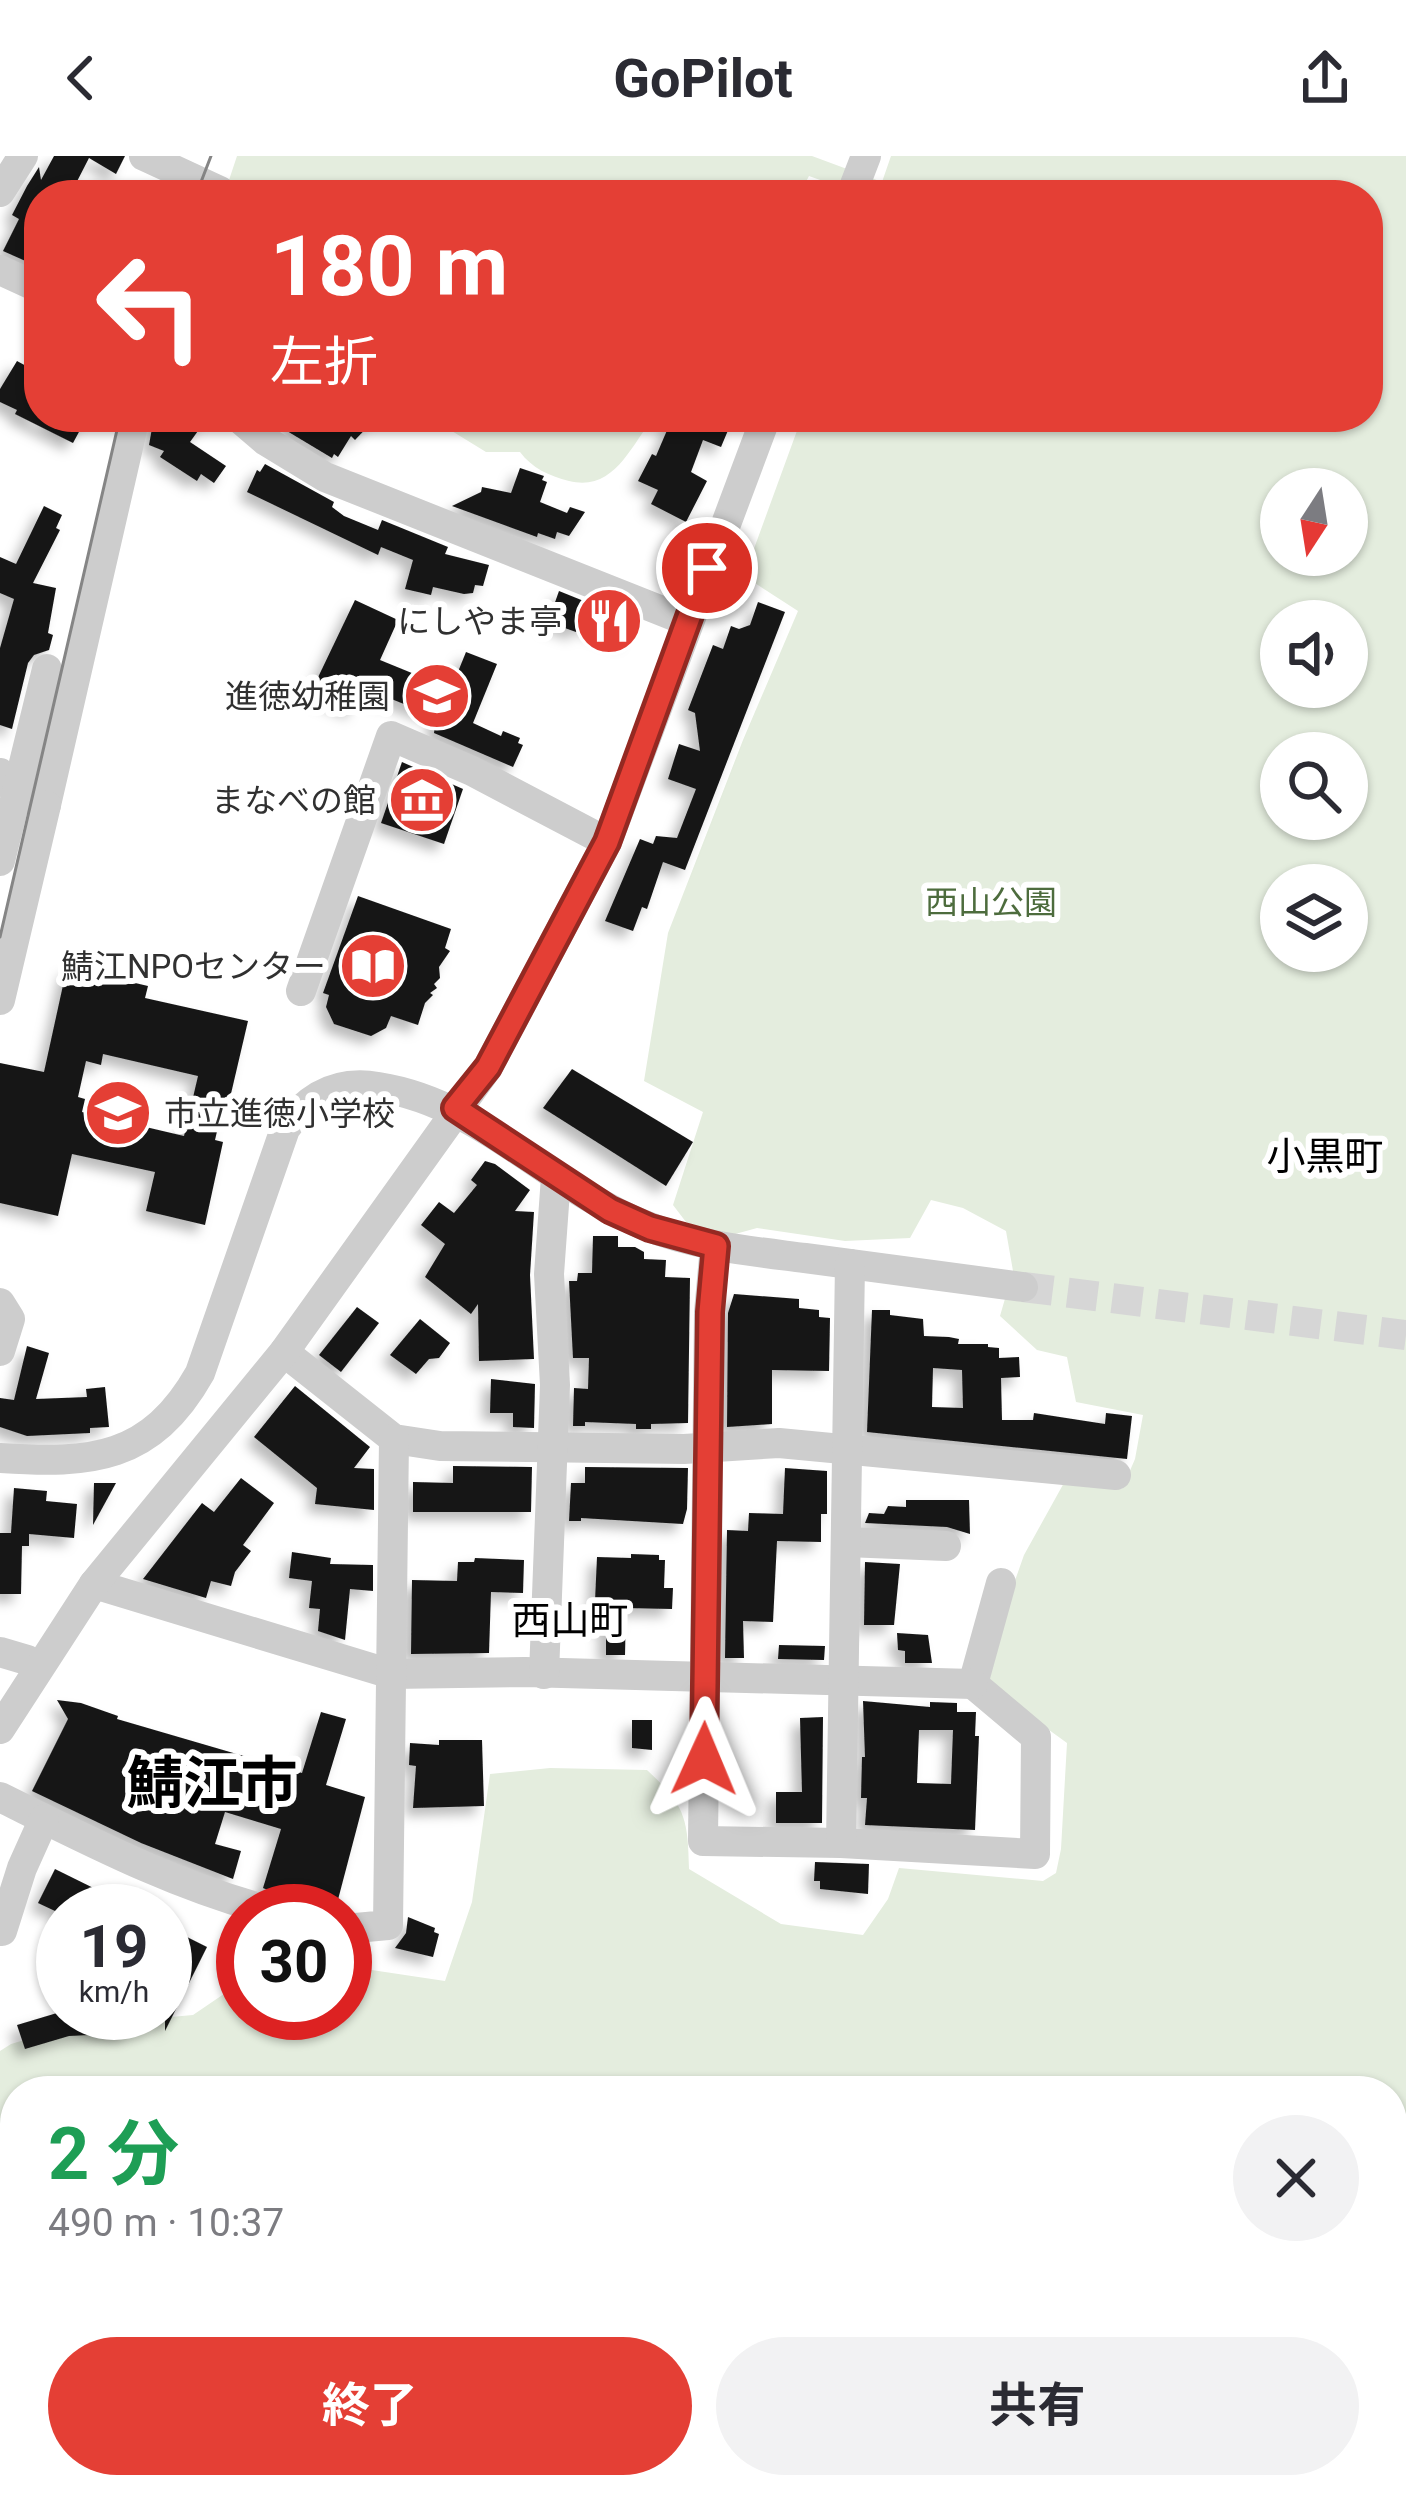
<!DOCTYPE html>
<html lang="ja">
<meta charset="utf-8">
<style>
:root{--surface:#fff;--page:#f2f2f3;--text:#2b2b33;--muted:#7c7c81;--accent:#e43f35}
body{margin:0;font-family:Roboto,"Noto Sans JP",sans-serif;background:var(--page);color:var(--text);height:100vh;display:flex;flex-direction:column;font-size:45px;white-space:nowrap}
*{box-sizing:border-box;margin:0}
p{font-size:39px;color:var(--muted)}
.icon{flex:none;width:66px;height:66px;fill:none;stroke:currentColor;stroke-width:2;stroke-linecap:round;stroke-linejoin:round}
.map{position:relative;flex:1;overflow:hidden}
.sheet{position:absolute;left:0px;top:1920px;width:1407px;height:423px;display:flex;flex-direction:column;background:var(--surface);border-radius:48px 48px 0 0;box-shadow:0 3px 9px #0004}
.sheet>*{flex:none}
.banner{position:absolute;left:24px;top:24px;width:1359px;height:252px;border-radius:48px;box-shadow:0 3px 9px #0004;background:#e43f35;color:#fff;overflow:hidden}
.needle{width:78px;rotate:192deg}
.fabs{position:absolute;left:1260px;top:312px;display:grid;gap:24px}
.fabs a{display:grid;place-items:center;width:108px;height:108px;border-radius:50%;background:var(--surface);box-shadow:0 3px 9px #0004;font-size:60px}
.speed{position:absolute;left:36px;top:1728px;display:flex;gap:24px;font-size:60px;font-weight:700;text-align:center}
.speed>*{display:grid;place-content:center;width:156px;height:156px;border-radius:50%;background:var(--surface);box-shadow:0 3px 9px #0004;line-height:1}
.speed small{font-size:30px;font-weight:400}
.speed .limit{border:18px solid #d22;background:#fff;color:#111}
.pin{position:absolute;display:grid;place-items:center;width:102px;height:102px;color:#fff;margin:-51px;border:6px solid #fff;border-radius:50%;box-shadow:0 3px 12px #0007}
.me{position:absolute;width:132px;margin:-66px;rotate:1deg;stroke-linejoin:round;filter:drop-shadow(0 0 9px #0008)}
.turn{display:flex;align-items:center;gap:42px;height:252px;padding:0 48px;font-size:54px}
.turn .icon{width:156px;height:156px;stroke-width:2.5}
.turn b{display:block;font-size:84px;line-height:102px}
.round{display:grid;place-items:center;flex:none;width:126px;height:126px;border-radius:63px;background:var(--page)}
.summary{display:flex;align-items:center;justify-content:space-between;height:204px;padding:0 48px}
h1{font-size:72px;font-weight:700;line-height:90px;color:#1e9e55}
.button{display:flex;gap:24px;margin-top:auto;padding:24px 48px}
.button a{flex:1;height:138px;border-radius:72px;background:var(--accent);color:#fff;font-size:48px;font-weight:700;line-height:138px;text-align:center}
.button a+a{background:var(--page);color:var(--text)}
header{display:flex;justify-content:space-between;align-items:center;height:156px;padding:0 48px;background:var(--surface);font-size:54px;font-weight:700}
.map>svg:first-child{display:block}
.green{fill:#e4edde;fill-rule:evenodd}
.building{fill:#171717;fill-rule:evenodd;filter:url(#shadow)}
.lines{fill:none;stroke-linecap:round;stroke-linejoin:round}
.minor-tunnel{stroke:#d6d6d6;stroke-width:30;stroke-dasharray:30 15;stroke-linecap:butt}
.minor{stroke:#cdcdcd;stroke-width:30}
.tram{stroke:#858585;stroke-width:3}
.route-casing{stroke:#942922;stroke-width:30}
.route{stroke:#e43f35;stroke-width:21}
.labels{text-anchor:middle;dominant-baseline:central;stroke-width:12;stroke-linejoin:round;paint-order:stroke}
.poi-label{font-size:33px;fill:#303030;stroke:#fff;text-anchor:end}
.park-label{font-size:33px;fill:#4d6c3d;stroke:#fff}
.quarter-label{font-size:39px;fill:#000;stroke:#fff}
.town-label{font-size:57px;font-weight:bold;fill:#000;stroke:#fff}
</style>
<header><svg class="icon" aria-label="back" viewBox="0 0 24 24"><path d="M15 5l-7 7 7 7"/></svg>GoPilot<svg class="icon" aria-label="share" viewBox="0 0 24 24"><path d="M12 15V3M7 8l5-5 5 5M5 13v7h14v-7"/></svg></header>
<div class="map">
<svg width="1406" height="2342" viewBox="0 0 1406 2342">
<defs>
<filter id="shadow"><feDropShadow dx="-8" dy="8" stdDeviation="6" flood-color="#0004"/></filter>
</defs>
<rect width="100%" height="100%" fill="#fff"/>
<g class="green">
<path d="M237,0H812L882,26L891,0H1406V2342H925L924,2328H1392V1935H15V1997L0,1986V1895L11,1888L71,1870L193,1859L243,1825V1857H345V1810L445,1825L472,1746L490,1618L550,1612L647,1614C685,1649 688,1662 689,1713L781,1768L863,1779L888,1743L899,1712L1043,1725L1056,1717L1061,1693L1067,1587L980,1524L1024,1399L1065,1325L1122,1333L1135,1303L1143,1259L1076,1246L1067,1201L1037,1194L1000,1160L1013,1115L1006,1075L963,1052L931,1044L910,1082L845,1085L757,1072L728,1080L686,1066L673,1049L703,956L644,925L668,777L743,584L798,455L744,420L802,261H1368V39H862L809,20L799,39H224ZM1281,333H1347V399H1281ZM1281,465H1347V531H1281ZM1281,597H1347V663H1281ZM1281,729H1347V795H1281Z"/>
<path d="M429,261H654C630,291 614,336 569,325C549,320 532,312 520,296H486Z"/>
<path d="M15,2053V2292L0,2243V2062Z"/>
<path d="M25,2328H709L693,2342H29Z"/>
</g>
<g class="building">
<path d="M54,0H125L116,18L89,2L70,39H39V111L3,95L19,63L12,59L27,30L39,11L41,24Z"/>
<path d="M17,205L39,217V261H87L73,287L15,258L17,254L0,246V233Z"/>
<path d="M154,261H208L190,286L226,310L214,327L201,318L197,325L160,301L164,295L149,289Z"/>
<path d="M297,261H377L355,284L351,280L338,301L334,298L332,302L287,275Z"/>
<path d="M702,261L729,272L721,291L703,284L691,316L707,325L686,366L651,348L658,334L638,325L652,298L656,300L671,265Z"/>
<path d="M265,308L334,346L332,351L344,360L378,374L382,364L448,391L445,398L489,409L483,430L475,429L473,437L464,438L433,431L431,439L405,433L413,404L381,391L378,399L247,336L257,314L260,316Z"/>
<path d="M520,312L544,320L542,324L547,326L540,346L567,357L570,351L585,356L569,380L557,376L555,383L538,377L537,381L452,350L481,336L482,331L511,337Z"/>
<path d="M44,350L62,359L56,372L60,374L33,427L56,432L48,477L53,479L49,494L34,499L28,507L12,573L0,569V492L14,443L0,437V401L16,408Z"/>
<path d="M559,435L626,462L624,467L631,469L626,484L581,468L576,476L548,466Z"/>
<path d="M355,444L398,464L380,504L451,533L466,496L497,508L473,567L501,580L503,575L520,582L518,587L523,589L513,611L434,577L436,561L389,542L388,545L361,533L354,555L311,536Z"/>
<path d="M758,446L785,456L685,714L663,706L647,753L642,751L633,775L605,765L640,683L653,688L656,680L677,682L696,633L668,623L679,588L700,595L695,557L688,554L713,489L723,493L731,470L739,473L750,469Z"/>
<path d="M402,606L463,633L444,688L381,667Z"/>
<path d="M358,740L451,773L445,792L450,795L439,811L440,822L434,828L437,832L430,837L433,839L425,847L418,869L391,860L386,872L371,880L334,868L326,851L329,839L323,837Z"/>
<path d="M67,811L148,830L145,842L248,865L230,942L225,941L215,984L223,986L205,1069L146,1055L155,1016L72,998L58,1060L0,1047V907L44,916ZM103,898L198,920L184,980L82,956L85,943L78,941L86,905L101,909Z"/>
<path d="M572,913L693,986L666,1030L543,952Z"/>
<path d="M485,1005L495,1008L530,1034L515,1055L534,1056L530,1119L534,1203L479,1205L478,1148L471,1158L425,1121L445,1088L421,1069L439,1046L454,1057L477,1029L471,1024Z"/>
<path d="M593,1080H618V1091H635L644,1096V1103L666,1104L665,1121L690,1122L688,1267L651,1268V1273H636V1268L585,1266V1270H573L574,1232L588,1233L589,1202H573L569,1125H577L578,1117H592Z"/>
<path d="M734,1138L799,1143V1152L819,1154V1161L830,1162L829,1215L772,1214V1268L727,1271L728,1157Z"/>
<path d="M357,1151L379,1167L341,1216L319,1199Z"/>
<path d="M872,1154H890V1159L923,1163L924,1180L949,1181L959,1183L958,1188H988V1191L999,1192V1202L1019,1201L1020,1221L1001,1222L1002,1264H1033L1034,1257L1105,1268L1106,1257L1132,1260L1127,1303L867,1276ZM933,1212L962,1214L963,1252L932,1251Z"/>
<path d="M420,1163L450,1187L439,1202L429,1203L416,1218L390,1199Z"/>
<path d="M27,1190L49,1197L36,1243L87,1241L86,1233L105,1231L109,1271L90,1272V1277L27,1280L0,1271V1242L14,1244Z"/>
<path d="M491,1223L535,1228L534,1272L513,1271V1257H490Z"/>
<path d="M295,1230L370,1291L354,1312L374,1313V1354L315,1348L317,1332L254,1281Z"/>
<path d="M453,1310L532,1311L531,1356H413V1326L453,1327Z"/>
<path d="M585,1311L688,1312L687,1353L683,1368L581,1362V1365H569L571,1327H585Z"/>
<path d="M785,1312L827,1315V1358H821V1386L777,1385L773,1466L743,1465L744,1502H725L727,1374L748,1375L749,1357L783,1358Z"/>
<path d="M241,1322L274,1347L243,1389L251,1395L235,1416L231,1430L211,1425L206,1442L143,1423L202,1347L214,1356Z"/>
<path d="M94,1327H116L93,1369Z"/>
<path d="M14,1332L47,1335L46,1345L77,1348L74,1382L29,1378V1390H22L21,1438H0V1377H11Z"/>
<path d="M906,1344H969L970,1378L947,1371L865,1367L869,1357L884,1358L888,1350L906,1351Z"/>
<path d="M292,1396L331,1402L330,1408L373,1409V1435L350,1433L345,1484L318,1475L320,1453L309,1452L312,1425L289,1422Z"/>
<path d="M631,1398L659,1399V1404H665L664,1432H673L672,1453L626,1452L625,1499H606V1468L594,1467L597,1401L631,1402Z"/>
<path d="M475,1402L524,1404L523,1437L491,1436L489,1497L411,1498L412,1424L457,1425L458,1406H474Z"/>
<path d="M865,1406L900,1408L894,1469H864Z"/>
<path d="M897,1477L928,1479L932,1507H905V1495L898,1494Z"/>
<path d="M779,1489L825,1490L824,1504L778,1503Z"/>
<path d="M57,1544L81,1547L118,1560L117,1563L302,1617L321,1556L346,1563L326,1629L365,1641L335,1755H307L290,1750L284,1741L263,1732L281,1673L225,1656L215,1688L241,1695L233,1723L141,1687L32,1635L68,1563Z"/>
<path d="M863,1545L930,1551V1546L957,1547V1556H976L975,1580H979L975,1674L865,1669L867,1642H861L862,1601H865ZM919,1574H953L951,1628L917,1627Z"/>
<path d="M823,1561L822,1667H776V1636H802L800,1562Z"/>
<path d="M632,1564H652V1594L632,1592Z"/>
<path d="M439,1584H482L484,1650L413,1652L416,1610L409,1609L410,1587L439,1589Z"/>
<path d="M815,1706L869,1708L868,1738L820,1733V1725H814Z"/>
<path d="M55,1713L140,1755H55L38,1747Z"/>
<path d="M408,1761L435,1772L434,1776L439,1778L433,1801L395,1792L406,1777Z"/>
<path d="M165,1770L207,1791L165,1875Z"/>
<path d="M57,1857L130,1858V1877L69,1880L25,1893L17,1869Z"/>
<path d="M8,2287L15,2328L21,2342H0V2288Z"/>
</g>
<g class="lines">
<path class="minor-tunnel" d="M1023,1131L1406,1179"/>
<g class="minor">
<path d="M144,0L220,35"/>
<path d="M0,36L23,0"/>
<path d="M851,39L866,0"/>
<path d="M0,114L39,132"/>
<path d="M238,261L266,285L325,321L687,465"/>
<path d="M0,617L15,635L46,649L135,261"/>
<path d="M0,705L47,513"/>
<path d="M301,835L391,580L472,615L607,686"/>
<path d="M0,844L46,649"/>
<path d="M715,1090L709,1156L703,1685L841,1687L1035,1698L1036,1581L973,1528L1001,1427"/>
<path d="M0,1147L10,1163L0,1195"/>
<path d="M284,1196L394,1283L440,1290L684,1293L779,1287L1116,1319"/>
<path d="M0,1302C91,1308 151,1304 200,1217L285,973C308,940 338,924 378,931C482,947 550,1031 644,1069C695,1090 751,1095 805,1102C878,1112 951,1121 1023,1131"/>
<path d="M846,1386L946,1390"/>
<path d="M94,1428L391,1518L525,1516L973,1528"/>
<path d="M0,1496L27,1504"/>
<path d="M544,1518L555,1229L549,1118L556,1021"/>
<path d="M0,1573L94,1428L284,1196L488,911L607,686L766,261"/>
<path d="M0,1641C89,1685 175,1730 271,1755"/>
<path d="M841,1687L850,1108"/>
<path d="M345,1773L388,1769L394,1283"/>
<path d="M2,1775L22,1712L44,1663"/>
<path d="M815,2342V2341"/>
</g>
<g class="tram">
<path d="M196,39L211,0"/>
<path d="M0,781L120,261"/>
</g>
</g>
<g class="lines">
<g class="route-casing">
<path id="route" d="M704,1603L710,1156L716,1090L650,1072L610,1054L455,952L488,911L607,686L707,412"/>
</g>
<use href="#route" class="route"/>
</g>
<defs>
<g id="restaurant-disc" transform="scale(3.45)"><circle r="9.5" fill="#e43f35" stroke="#fff"/><path d="M-5-6h1v4h1v-4h1v4h1v-4h1v5L-1.5 .5V6h-2V.5L-5-1ZM5-6V6H3V1.5H1.5Q1.5-4 5-6Z" fill="#fff"/></g>
<g id="school-disc" transform="scale(3.45)"><circle r="9.5" fill="#e43f35" stroke="#fff"/><path d="M0-5L7-2L0 1L-7-2ZM-4 1L0 2.5L4 1V4Q0 6-4 4Z" fill="#fff"/></g>
<g id="museum-disc" transform="scale(3.45)"><circle r="9.5" fill="#e43f35" stroke="#fff"/><path d="M0-6L6-3V-2H-6V-3ZM-5-1h2V3h-2ZM-1-1h2V3h-2ZM3-1h2V3H3ZM-6 4H6V6H-6Z" fill="#fff"/></g>
<g id="library-disc" transform="scale(3.45)"><circle r="9.5" fill="#e43f35" stroke="#fff"/><path d="M-6-4Q-3-5.5-.7-3.5V5Q-3 3-6 4ZM6-4Q3-5.5 .7-3.5V5Q3 3 6 4Z" fill="#fff"/></g>
</defs>
<g fill-rule="evenodd">
<use href="#restaurant-disc" x="609" y="465"/>
<use href="#school-disc" x="437" y="540"/>
<use href="#museum-disc" x="422" y="644"/>
<use href="#library-disc" x="373" y="810"/>
<use href="#school-disc" x="118" y="957"/>
</g>
<g class="labels">
<g class="poi-label">
<text x="562" y="465">にしやま亭</text>
<text x="390" y="540">進徳幼稚園</text>
<text x="376" y="644">まなべの館</text>
<text x="326" y="810">鯖江NPOセンター</text>
<text x="164" y="957" text-anchor="start">市立進徳小学校</text>
</g>
<g class="park-label">
<text x="991" y="746">西山公園</text>
</g>
<g class="quarter-label">
<text x="1325" y="1001">小黒町</text>
<text x="570" y="1465">西山町</text>
</g>
<g class="town-label">
<text x="212" y="1627">鯖江市</text>
</g>
</g>
</svg>
<div class="fabs">
<a><svg class="needle" viewBox="-14 -14 28 28"><path d="M0-13l5 13h-10z" fill="#e53935"/><path d="M0 13l5-13h-10z" fill="#7c7c81"/></svg></a>
<a><svg class="icon" aria-label="sound" viewBox="0 0 24 24"><path d="M4 9h4l5-4v14l-5-4H4zM17 9q2 3 0 6"/></svg></a>
<a><svg class="icon" aria-label="search" viewBox="0 0 24 24"><circle cx="10" cy="10" r="6"/><path d="M15 15l6 6"/></svg></a>
<a><svg class="icon" aria-label="layers" viewBox="0 0 24 24"><path d="M12 4l9 5-9 5-9-5zM3 14l9 5 9-5"/></svg></a>
</div>
<div class="speed"><div>19<small>km/h</small></div><div class="limit">30</div></div>
<div class="pin" style="left:707px;top:412px;background:#d93025"><svg class="icon" aria-label="arrive" viewBox="0 0 24 24"><path d="M6 21V4h12l-3 4 3 4H6"/></svg></div>
<svg class="me" style="left:704px;top:1603px" viewBox="-20 -20 40 40"><path d="M0-17L14 15 0 8-14 15z" fill="#e43f35" stroke="#fff" stroke-width="4"/></svg>
<div class="banner">
<div class="turn"><svg class="icon" aria-label="left" viewBox="0 0 24 24"><path d="M17 20v-9H6M10 6l-5 5 5 5"/></svg><div><b>180 m</b>左折</div></div>
</div>
<section class="sheet">
<div class="summary"><div><h1>2 分</h1><p>490 m · 10:37</p></div><a class="round"><svg class="icon" aria-label="close" viewBox="0 0 24 24"><path d="M6 6l12 12M18 6L6 18"/></svg></a></div>
<div class="button"><a>終了</a><a>共有</a></div>
</section>
</div>
